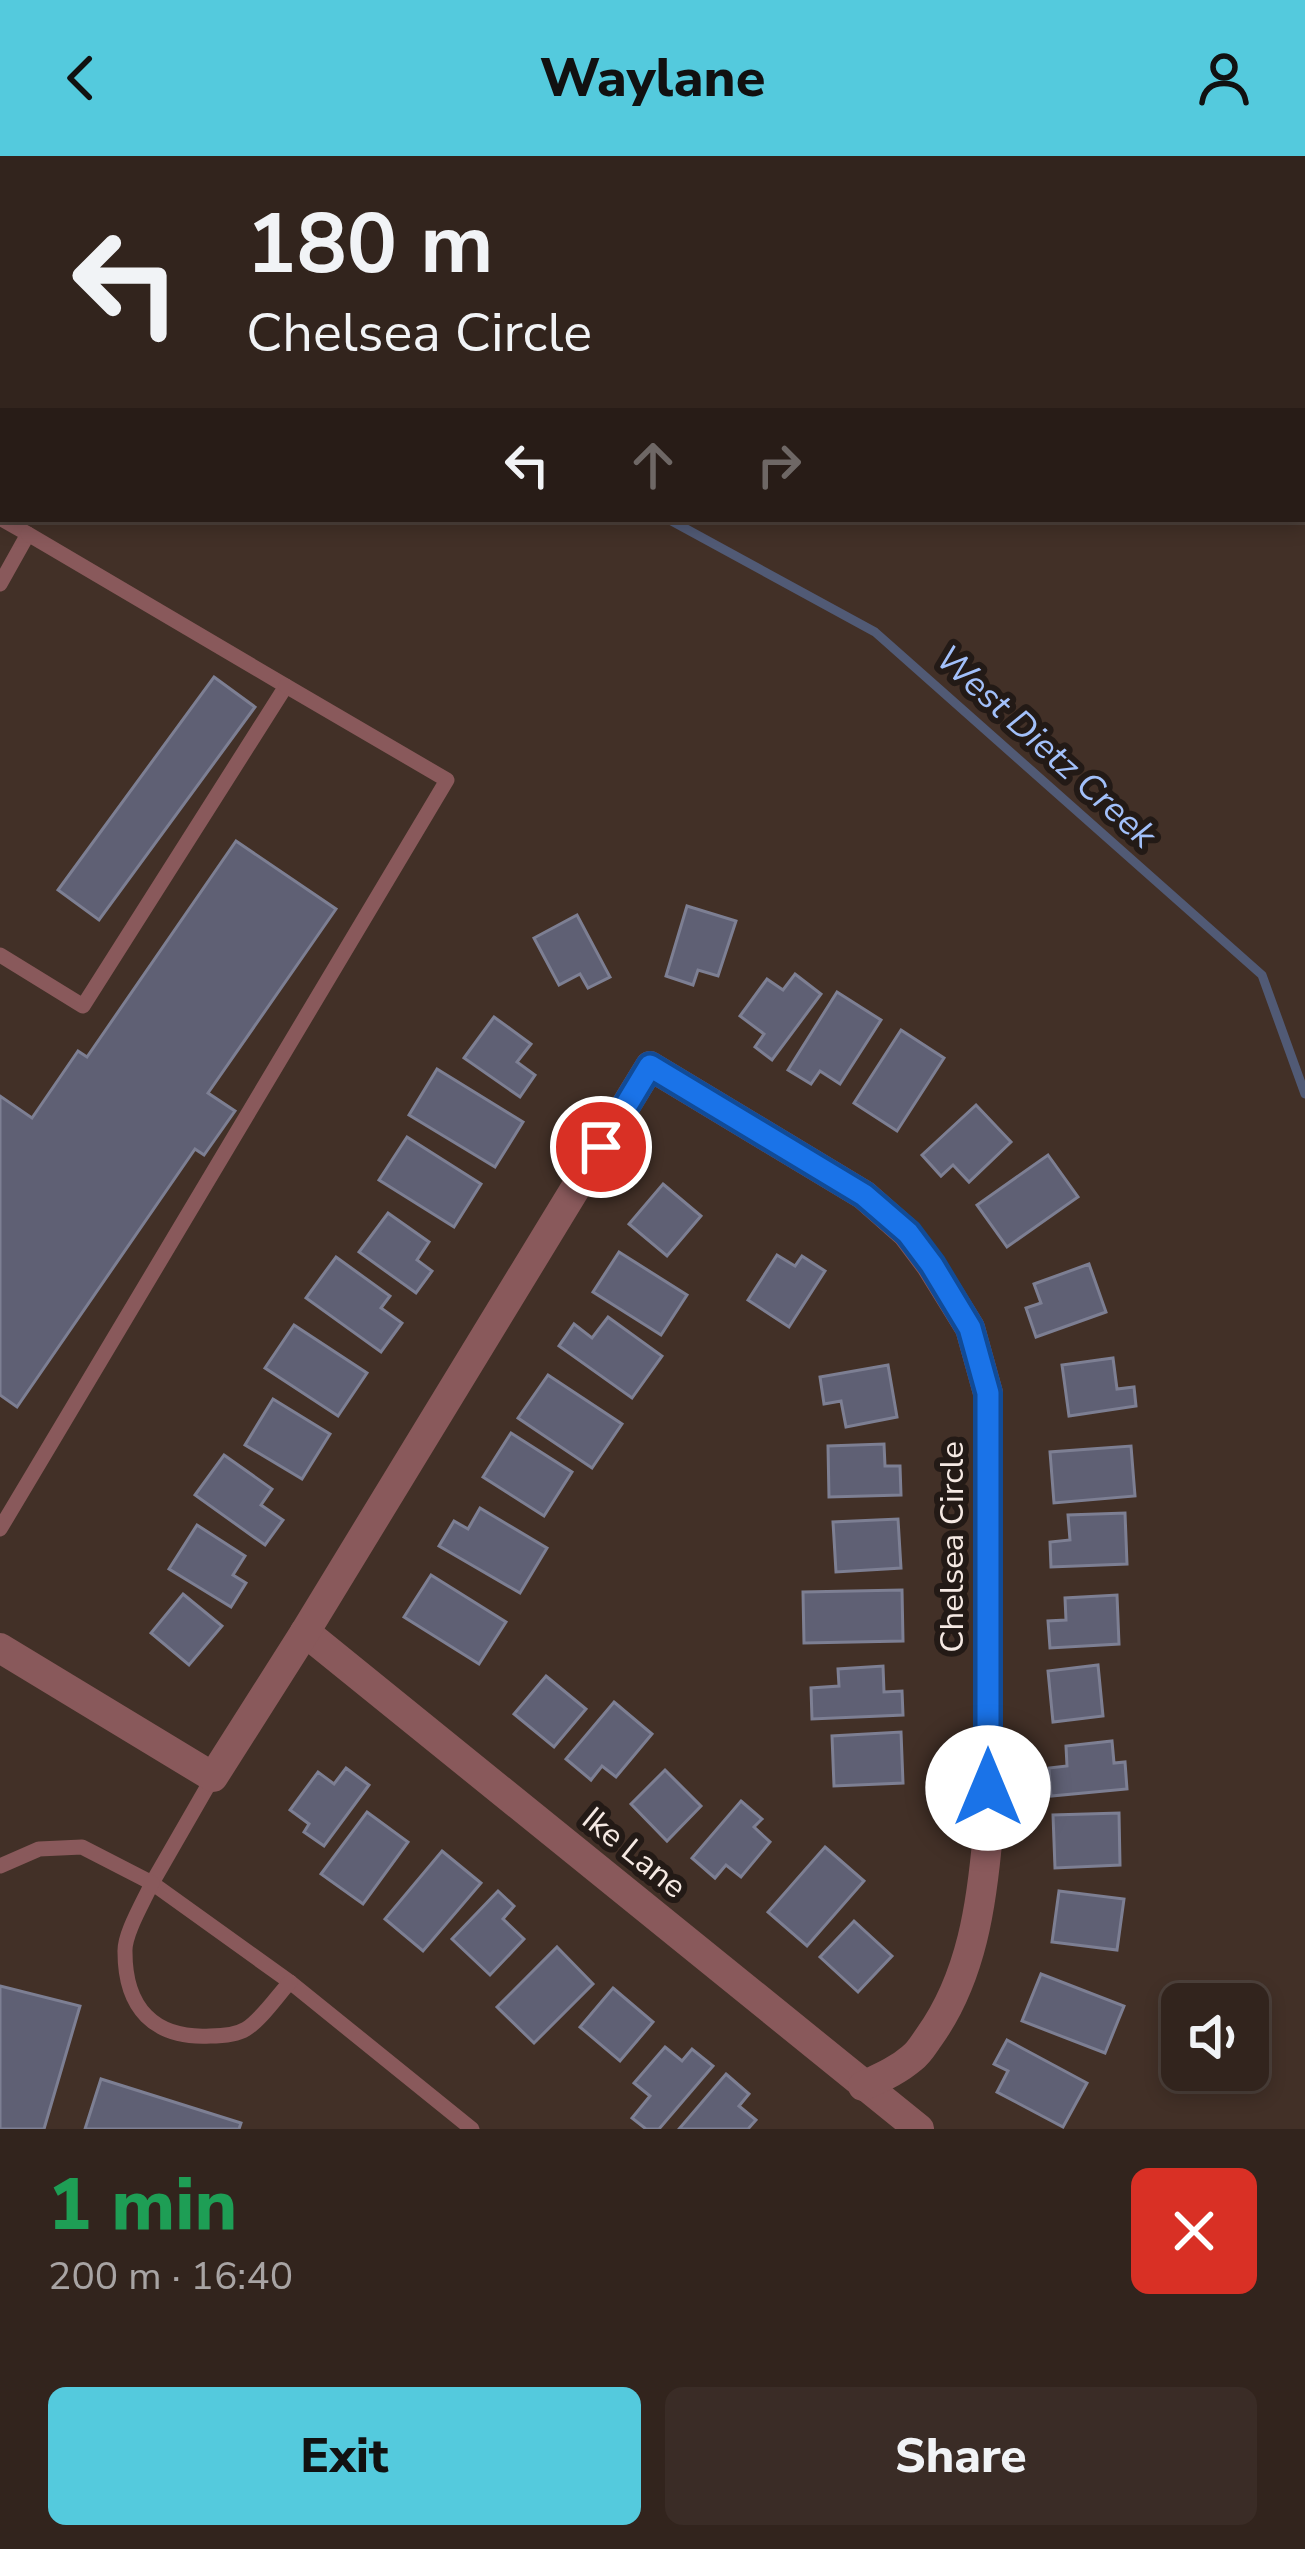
<!DOCTYPE html>
<meta charset="utf-8">
<style>
:root{--surface:#32241d;--page:#3a2c26;--text:#f1f3f6;--muted:#a8a4a4;--line:#4d413b;--accent:#54cadd}
body{margin:0;font-family:"Nunito Sans",sans-serif;background:var(--page);color:var(--text);height:100vh;display:flex;flex-direction:column;font-size:45px;white-space:nowrap}
*{box-sizing:border-box;margin:0}
p{font-size:39px;color:var(--muted)}
.icon{flex:none;width:66px;height:66px;fill:none;stroke:currentColor;stroke-width:2;stroke-linecap:round;stroke-linejoin:round}
.map{position:relative;height:1973px;overflow:hidden}
.details{display:flex;flex-direction:column;background:var(--surface);flex:1}
.details>*{flex:none}
.hud{position:absolute;left:0px;top:0px;width:1305px;height:366px;box-shadow:0 6px 18px #0003,0 0 0 3px var(--line);background:#32241d;color:var(--text);overflow:hidden}
.tools{position:absolute;left:1161px;top:1827px;display:grid;gap:24px}
.tools a{display:grid;place-items:center;width:108px;height:108px;border-radius:18px;background:var(--surface);box-shadow:0 6px 18px #0003,0 0 0 3px var(--line);font-size:60px}
.pin{position:absolute;display:grid;place-items:center;width:102px;height:102px;color:#fff;margin:-51px;border:6px solid #fff;border-radius:50%;box-shadow:0 3px 12px #0007}
.me{position:absolute;width:132px;margin:-66px;rotate:0deg;stroke-linejoin:round;filter:drop-shadow(0 0 9px #0008)}
.turn{display:flex;align-items:center;gap:42px;height:252px;padding:0 48px;font-size:54px}
.turn .icon{width:156px;height:156px;stroke-width:2.5}
.turn b{display:block;font-size:84px;line-height:102px}
.lanes{display:flex;align-items:center;height:114px;padding:0 48px;background:#0003;justify-content:center;gap:60px;direction:ltr}
.lanes .off{opacity:.35}
.round{display:grid;place-items:center;flex:none;width:126px;height:126px;border-radius:18px;background:var(--page)}
.head{display:flex;align-items:center;justify-content:space-between;height:204px;padding:0 48px}
h1{font-size:72px;font-weight:800;line-height:90px;color:#1e9e55}
.primary-button{display:flex;gap:24px;margin-top:auto;padding:24px 48px}
.primary-button a{flex:1;height:138px;border-radius:18px;background:var(--accent);color:#111;font-size:48px;font-weight:800;line-height:138px;text-align:center}
.primary-button a+a{background:var(--page);color:var(--text)}
header{display:flex;justify-content:space-between;align-items:center;height:156px;padding:0 48px;background:var(--accent);color:#111;font-size:54px;font-weight:800}
.map>svg:first-child{display:block}
.lines{fill:none;stroke-linecap:round;stroke-linejoin:round}
.stream{stroke:#515a75;stroke-width:9}
.building{fill:#5f6074;stroke:#7d7f93;stroke-width:3}
.service{stroke:#89595b;stroke-width:15}
.minor{stroke:#89595b;stroke-width:30}
.route-casing{stroke:#114b97;stroke-width:30}
.route{stroke:#1a73e8;stroke-width:21}
.labels{text-anchor:middle;dominant-baseline:central;stroke-width:12;stroke-linejoin:round;paint-order:stroke}
.street-label{font-size:33px;fill:#f5e9e3;stroke:#231a16}
.water-label{font-size:36px;font-style:italic;fill:#a2c0fa;stroke:#231a16}
</style>
<header><svg class="icon" aria-label="back" viewBox="0 0 24 24"><path d="M15 5l-7 7 7 7"/></svg>Waylane<svg class="icon" aria-label="person" viewBox="0 0 24 24"><circle cx="12" cy="8" r="4"/><path d="M4 21q1-7 8-7t8 7"/></svg></header>
<div class="map">
<svg width="1305" height="1973" viewBox="0 0 1305 1973">
<rect width="100%" height="100%" fill="#423027"/>
<g class="lines">
<g class="stream">
<path d="M0,71L3,72"/>
<path d="M668,363L875,476L1262,819L1305,938"/>
</g>
</g>
<g class="building">
<path d="M214,521L255,551L99,764L58,734Z"/>
<path d="M236,685L336,753L208,937L235,955L204,999L195,993L17,1251L0,1239V940L32,962L78,895L87,901Z"/>
<path d="M687,750L736,765L718,820L698,814L693,829L666,820Z"/>
<path d="M577,759L610,821L588,832L580,818L559,829L534,782Z"/>
<path d="M795,818L821,838L772,904L755,891L764,878L740,860L767,823L783,834Z"/>
<path d="M837,836L881,864L840,928L820,915L811,928L788,914Z"/>
<path d="M494,861L531,888L517,906L535,919L520,941L464,902Z"/>
<path d="M901,874L944,902L897,975L854,947Z"/>
<path d="M437,913L523,966L495,1011L409,959Z"/>
<path d="M976,949L1011,986L969,1026L953,1009L941,1020L922,999Z"/>
<path d="M407,981L481,1028L454,1071L379,1024Z"/>
<path d="M1048,999L1078,1041L1007,1091L977,1049Z"/>
<path d="M663,1028L701,1060L667,1100L629,1068Z"/>
<path d="M388,1057L429,1086L417,1104L432,1115L416,1137L359,1096Z"/>
<path d="M619,1096L687,1139L661,1179L593,1136Z"/>
<path d="M777,1099L795,1110L802,1100L825,1115L789,1171L748,1144Z"/>
<path d="M336,1101L390,1140L381,1152L402,1167L381,1196L306,1142Z"/>
<path d="M1089,1108L1106,1156L1036,1181L1026,1152L1041,1147L1034,1128Z"/>
<path d="M608,1161L662,1200L632,1242L559,1190L574,1168L592,1182Z"/>
<path d="M294,1169L367,1217L338,1260L265,1212Z"/>
<path d="M1113,1202L1117,1233L1134,1231L1136,1250L1069,1260L1062,1209Z"/>
<path d="M888,1209L897,1261L846,1271L841,1245L824,1248L820,1221Z"/>
<path d="M548,1219L622,1268L592,1312L518,1262Z"/>
<path d="M273,1243L330,1278L302,1323L245,1289Z"/>
<path d="M511,1277L572,1316L544,1360L483,1321Z"/>
<path d="M884,1288L885,1310H900L901,1339L829,1341L828,1290Z"/>
<path d="M1131,1290L1135,1340L1054,1347L1050,1296Z"/>
<path d="M224,1299L272,1333L261,1349L283,1364L265,1389L195,1339Z"/>
<path d="M480,1352L547,1392L520,1437L439,1390L454,1365L468,1373Z"/>
<path d="M1125,1357L1127,1408L1051,1411L1050,1386L1070,1384L1068,1359Z"/>
<path d="M898,1363L901,1412L836,1416L833,1366Z"/>
<path d="M197,1369L245,1400L233,1419L246,1427L231,1451L169,1413Z"/>
<path d="M431,1419L506,1466L479,1508L404,1461Z"/>
<path d="M902,1434L903,1485L804,1487L803,1436Z"/>
<path d="M183,1438L222,1470L189,1509L151,1477Z"/>
<path d="M1117,1439L1119,1488L1050,1492L1048,1465L1066,1464L1065,1442Z"/>
<path d="M1098,1509L1103,1560L1053,1566L1048,1515Z"/>
<path d="M883,1510L884,1536L902,1535L903,1559L812,1563L811,1532L839,1530L838,1513Z"/>
<path d="M546,1520L586,1553L554,1591L514,1558Z"/>
<path d="M614,1546L652,1578L616,1621L602,1610L591,1624L566,1603Z"/>
<path d="M901,1576L903,1627L834,1630L832,1580Z"/>
<path d="M1112,1585L1114,1607L1125,1606L1127,1633L1051,1640L1049,1612L1067,1610L1066,1590Z"/>
<path d="M346,1612L369,1629L324,1690L304,1676L309,1668L290,1654L318,1616L334,1628Z"/>
<path d="M665,1614L701,1650L667,1685L631,1648Z"/>
<path d="M741,1645L762,1663L754,1671L770,1686L741,1721L726,1709L715,1722L692,1702Z"/>
<path d="M367,1656L408,1686L363,1748L321,1718Z"/>
<path d="M1119,1657L1120,1709L1055,1712L1053,1659Z"/>
<path d="M825,1691L864,1725L807,1790L768,1756Z"/>
<path d="M442,1695L481,1727L423,1795L385,1763Z"/>
<path d="M498,1735L514,1750L503,1763L524,1783L490,1819L452,1783Z"/>
<path d="M1059,1735L1124,1743L1117,1794L1052,1786Z"/>
<path d="M854,1765L892,1800L858,1836L820,1801Z"/>
<path d="M557,1791L593,1828L534,1887L497,1851Z"/>
<path d="M1041,1818L1124,1850L1105,1897L1022,1865Z"/>
<path d="M0,1830L80,1850L44,1973H0Z"/>
<path d="M613,1832L653,1866L620,1905L580,1871Z"/>
<path d="M1007,1884L1087,1927L1063,1971L997,1936L1008,1915L994,1908Z"/>
<path d="M665,1891L682,1905L692,1893L713,1910L659,1973H646L632,1962L650,1940L634,1927Z"/>
<path d="M726,1918L749,1938L739,1950L756,1964L748,1973H679Z"/>
<path d="M101,1923L241,1967L239,1973H85Z"/>
</g>
<g class="lines">
<g class="service">
<path d="M0,362L28,378L0,428"/>
<path d="M0,799L83,850L286,530L28,378"/>
<path d="M0,1373L447,624L286,530"/>
<path d="M213,1621L152,1727L290,1826L472,1973"/>
<path d="M0,1710L39,1693L82,1691L152,1727C144,1745 124,1778 125,1796C125,1852 154,1883 210,1880C222,1880 236,1879 246,1873C261,1864 278,1839 290,1826"/>
</g>
<g class="minor">
<path d="M305,1476L919,1973"/>
<path d="M0,1492L213,1621L305,1476L650,910L864,1039L907,1077L931,1109L970,1172L988,1237V1676C982,1747 972,1821 929,1881C924,1888 919,1897 912,1902C897,1915 880,1922 863,1930"/>
</g>
</g>
<g class="lines">
<g class="route-casing">
<path id="route" d="M601,991L650,910L864,1039L908,1077L932,1109L970,1172L988,1237V1632"/>
</g>
<use href="#route" class="route"/>
</g>
<g class="labels">
<g class="street-label">
<text transform="translate(952 1391) rotate(-90)">Chelsea Circle</text>
<text transform="translate(634 1697) rotate(39)">Ike Lane</text>
</g>
<g class="water-label">
<text transform="translate(1046 591) rotate(42)">West Dietz Creek</text>
</g>
</g>
</svg>
<div class="tools">
<a><svg class="icon" aria-label="sound" viewBox="0 0 24 24"><path d="M4 9h4l5-4v14l-5-4H4zM17 9q2 3 0 6"/></svg></a>
</div>
<div class="pin" style="left:601px;top:991px;background:#d93025"><svg class="icon" aria-label="arrive" viewBox="0 0 24 24"><path d="M6 21V4h12l-3 4 3 4H6"/></svg></div>
<svg class="me" style="left:988px;top:1632px" viewBox="-20 -20 40 40"><circle r="19" fill="#fff"/><path d="M0-13L10 11 0 6-10 11z" fill="#1a73e8"/></svg>
<div class="hud">
<div class="turn"><svg class="icon" aria-label="left" viewBox="0 0 24 24"><path d="M17 20v-9H6M10 6l-5 5 5 5"/></svg><div><b>180 m</b>Chelsea Circle</div></div>
<div class="lanes"><svg class="icon" aria-label="left" viewBox="0 0 24 24"><path d="M17 20v-9H6M10 6l-5 5 5 5"/></svg><svg class="icon off" aria-label="ahead" viewBox="0 0 24 24"><path d="M12 20V5M6 11l6-6 6 6"/></svg><svg class="icon off" aria-label="right" viewBox="0 0 24 24"><path d="M7 20v-9h11M14 6l5 5-5 5"/></svg></div>
</div>
</div>
<section class="details">
<div class="head"><div><h1>1 min</h1><p>200 m · 16:40</p></div><a class="round" style="background:#d93025;color:#fff"><svg class="icon" aria-label="close" viewBox="0 0 24 24"><path d="M6 6l12 12M18 6L6 18"/></svg></a></div>
<div class="primary-button"><a>Exit</a><a>Share</a></div>
</section>
